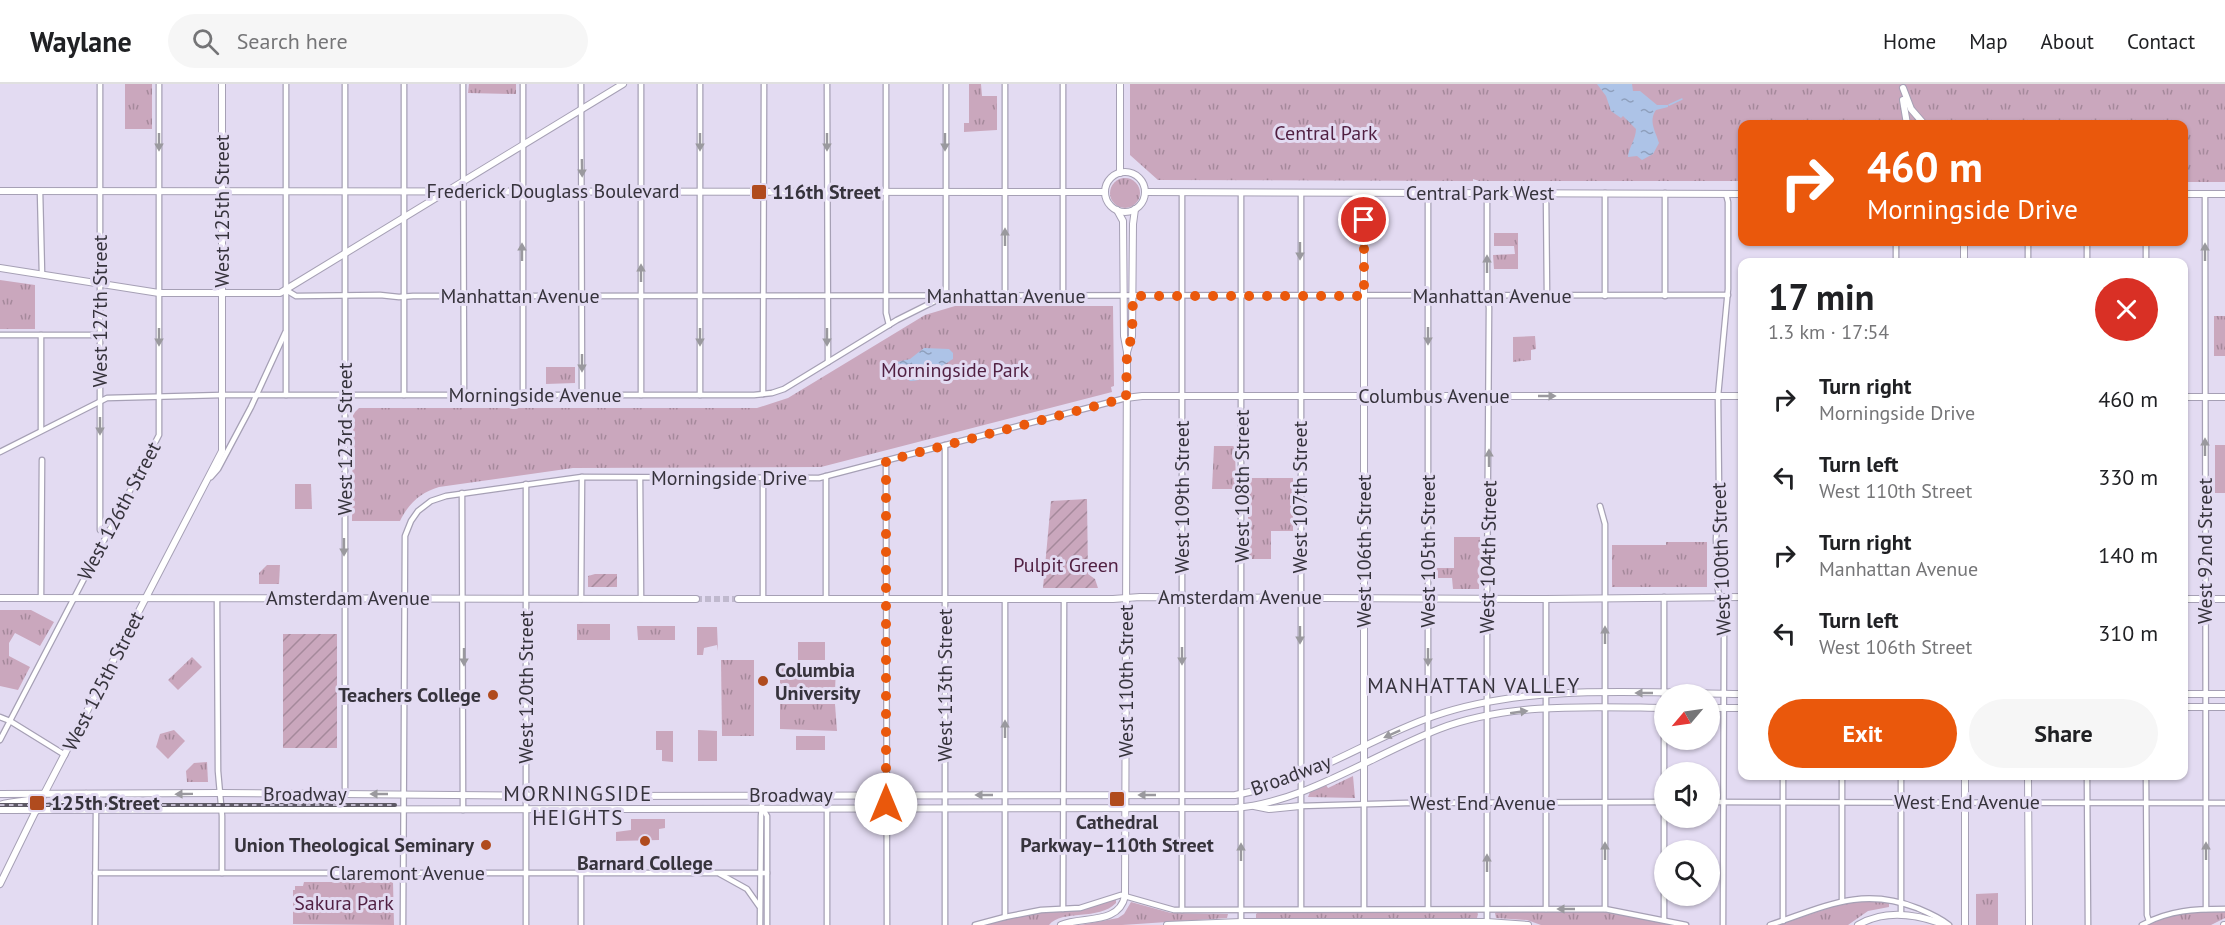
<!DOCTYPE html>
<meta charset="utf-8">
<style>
:root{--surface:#fff;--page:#f6f6f6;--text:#202124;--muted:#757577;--line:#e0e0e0;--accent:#ea580c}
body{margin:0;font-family:"PT Sans",sans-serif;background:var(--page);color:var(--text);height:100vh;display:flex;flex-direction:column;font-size:22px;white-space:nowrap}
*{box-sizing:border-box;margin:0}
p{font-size:20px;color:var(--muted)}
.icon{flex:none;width:33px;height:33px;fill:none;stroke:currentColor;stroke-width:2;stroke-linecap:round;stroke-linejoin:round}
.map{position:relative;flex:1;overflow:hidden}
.sheet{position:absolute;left:1738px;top:174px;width:450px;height:522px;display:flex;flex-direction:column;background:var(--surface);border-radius:12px;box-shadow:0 2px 4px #0004}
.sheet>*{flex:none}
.hud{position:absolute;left:1738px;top:36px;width:450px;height:126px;border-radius:12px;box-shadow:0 2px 4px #0004;background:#ea580c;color:#fff;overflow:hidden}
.needle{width:39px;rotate:241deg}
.fabs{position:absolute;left:1654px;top:600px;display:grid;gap:12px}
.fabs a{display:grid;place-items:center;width:66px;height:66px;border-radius:50%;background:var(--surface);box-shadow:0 2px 4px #0004;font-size:30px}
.pin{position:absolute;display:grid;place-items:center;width:51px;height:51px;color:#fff;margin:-26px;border:3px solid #fff;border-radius:50%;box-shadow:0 2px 6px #0007}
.me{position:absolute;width:66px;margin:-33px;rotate:0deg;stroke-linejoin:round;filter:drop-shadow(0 0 4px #0008)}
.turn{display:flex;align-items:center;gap:21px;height:126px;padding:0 30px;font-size:27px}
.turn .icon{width:78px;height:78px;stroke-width:2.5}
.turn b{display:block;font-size:42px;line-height:51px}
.round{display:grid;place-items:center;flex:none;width:63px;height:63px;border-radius:32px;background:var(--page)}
.overview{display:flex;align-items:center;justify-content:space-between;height:102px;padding:0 30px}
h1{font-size:36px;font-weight:800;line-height:45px}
.primary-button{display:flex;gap:12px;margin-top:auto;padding:12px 30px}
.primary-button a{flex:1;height:69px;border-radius:36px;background:var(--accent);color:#fff;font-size:24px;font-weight:800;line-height:69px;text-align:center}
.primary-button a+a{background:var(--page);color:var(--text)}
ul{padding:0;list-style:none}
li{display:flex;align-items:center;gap:18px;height:78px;padding:0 30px}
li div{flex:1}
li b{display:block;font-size:22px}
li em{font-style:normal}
header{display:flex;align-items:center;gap:36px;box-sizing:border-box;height:84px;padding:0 30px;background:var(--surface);border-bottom:2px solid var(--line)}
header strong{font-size:28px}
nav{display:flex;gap:33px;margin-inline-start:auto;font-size:21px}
.search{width:420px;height:54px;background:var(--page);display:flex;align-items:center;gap:15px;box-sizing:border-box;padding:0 21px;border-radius:33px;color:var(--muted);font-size:22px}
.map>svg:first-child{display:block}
.grass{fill:#caa7bd}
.park{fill:url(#park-tufts)}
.garden{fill:url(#garden-furrows)}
.water{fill:url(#water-ripples)}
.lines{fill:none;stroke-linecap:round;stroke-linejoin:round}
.stream{stroke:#adc3e7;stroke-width:1.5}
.major-tunnel{stroke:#c0b9ce;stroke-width:6;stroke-dasharray:6 3;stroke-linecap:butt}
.minor-casing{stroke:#a6a0b5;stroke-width:7}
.major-casing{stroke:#a6a0b5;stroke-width:8}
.minor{stroke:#fff;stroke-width:4.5}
.major{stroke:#fff;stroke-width:6}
.rail-casing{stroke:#5d5965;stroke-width:4}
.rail{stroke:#e3dbf2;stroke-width:1.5;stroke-dasharray:4.5;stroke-linecap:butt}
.oneway{fill:#9a999e}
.route{stroke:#ea580c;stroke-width:10;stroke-dasharray:0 18}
.poi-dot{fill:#b04b1e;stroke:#e3dbf2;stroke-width:2}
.labels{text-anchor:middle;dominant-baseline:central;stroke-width:6;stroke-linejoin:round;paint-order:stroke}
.park-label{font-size:20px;fill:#501f41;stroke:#e3dbf2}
.street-label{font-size:20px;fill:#36333c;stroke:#e3dbf2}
.poi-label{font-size:20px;font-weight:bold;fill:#36333c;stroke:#e3dbf2;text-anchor:start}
.neighbourhood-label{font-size:21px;letter-spacing:1.5px;fill:#36333c;stroke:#e3dbf2}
</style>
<header>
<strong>Waylane</strong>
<div class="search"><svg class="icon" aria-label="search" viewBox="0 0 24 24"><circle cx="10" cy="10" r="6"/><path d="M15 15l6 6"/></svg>Search here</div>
<nav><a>Home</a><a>Map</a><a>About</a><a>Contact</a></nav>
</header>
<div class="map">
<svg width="2225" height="841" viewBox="0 0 2225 841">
<defs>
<pattern id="park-tufts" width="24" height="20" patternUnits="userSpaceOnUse" patternTransform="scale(1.5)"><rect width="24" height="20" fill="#caa7bd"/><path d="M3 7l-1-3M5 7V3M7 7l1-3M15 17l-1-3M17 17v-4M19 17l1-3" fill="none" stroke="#a5899b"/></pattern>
<pattern id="garden-furrows" width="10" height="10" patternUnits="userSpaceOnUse" patternTransform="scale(1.5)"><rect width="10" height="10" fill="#caa7bd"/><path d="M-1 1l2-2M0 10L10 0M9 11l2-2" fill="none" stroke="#a5899b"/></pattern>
<pattern id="water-ripples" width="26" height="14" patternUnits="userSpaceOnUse" patternTransform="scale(1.5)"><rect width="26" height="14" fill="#adc3e7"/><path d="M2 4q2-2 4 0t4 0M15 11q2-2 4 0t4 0" fill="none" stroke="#8e9fbc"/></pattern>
</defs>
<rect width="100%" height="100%" fill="#e3dbf2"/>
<g class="grass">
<rect x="2215" y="361" width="10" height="48"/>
<path d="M295,400H311L312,425H295Z"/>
<path d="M697,543H717L718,567L717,561L704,564L703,571H697Z"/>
<rect x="798" y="558" width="27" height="18"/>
<path d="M698,646L717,647V677H698Z"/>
<path d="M656,647H673V678L662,677V666H656Z"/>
<rect x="796" y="652" width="29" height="14"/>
<path d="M631,735H665V744L659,745V756L616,757V748L631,746Z"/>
</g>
<g class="park">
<rect x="125" y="0" width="27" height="45"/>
<path d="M469,0H516V10L468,9Z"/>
<path d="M969,0H981L982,12H997V46L964,48V39H969Z"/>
<path d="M1130,0H2225V98H2184V40H1743V97H1479L1473,95V97L1158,96L1130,71Z"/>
<circle cx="1125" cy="109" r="15"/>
<path d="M1494,149H1518V185H1494L1493,171L1515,170L1514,162H1494Z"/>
<path d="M0,196L35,201V245H0Z"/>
<path d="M955,222H1113L1114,302L1111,303L1112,308L821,383L573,384L439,403C421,408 408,420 400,437H352L353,330L359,324H757L788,314L925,231Z"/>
<rect x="2214" y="232" width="11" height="40"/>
<path d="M1535,252L1536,265L1531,266V276L1513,278V253Z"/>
<path d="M546,283H575V299L546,300Z"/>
<path d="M1214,362H1235L1236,405H1212Z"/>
<path d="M1248,394H1293V447H1271V475H1248Z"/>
<path d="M1454,453H1480L1479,505H1453L1452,494H1435V484H1454Z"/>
<path d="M1666,458H1707V503H1612V461H1666Z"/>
<path d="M267,481H280L279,500H259V489Z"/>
<path d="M0,526H31L54,538L40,562L15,549L9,559V572L30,583L18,606L0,602Z"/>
<rect x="577" y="540" width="33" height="16"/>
<path d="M637,542H675V556H638Z"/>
<path d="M192,573L202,583L178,606L168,596Z"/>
<path d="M721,576H754V652H722Z"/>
<path d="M792,581H836L835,608H780V583H791Z"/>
<path d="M780,620H835L837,647L780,645Z"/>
<path d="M174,646L185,657L168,675L156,663L160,650Z"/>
<path d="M207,678L208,698H187L186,687L194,679Z"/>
<path d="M1353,692L1355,714L1308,713L1310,708L1326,701L1328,704Z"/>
<path d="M304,798H393L394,841L293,840V806H295V802H303Z"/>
<path d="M1998,809V841H1976V810Z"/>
<path d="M1111,814H1116V819C1099,837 1062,825 1049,841H981C1002,834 1025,829 1047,828C1075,826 1085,826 1111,814Z"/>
<path d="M1873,816L1889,818V823L1868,827L1848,841H1778L1850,817Z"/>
<path d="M1131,818L1171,829L1228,830L1227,834L1122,841H1080L1118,834L1124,830Z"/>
<path d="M1260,827L1477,828L1478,830L1477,834H1256V830Z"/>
<path d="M1498,827H1602L1678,841H1541L1527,836L1496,834L1495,829Z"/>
<path d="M2192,828H2225V834L2211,841H2146L2176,830Z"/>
</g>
<g class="garden">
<path d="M1087,415L1088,490L1095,495L1098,504H1043L1051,417Z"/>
<path d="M595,490H617V503H588V492Z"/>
<rect x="283" y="550" width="54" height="114"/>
</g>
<g class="water">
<path d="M1597,0H1632L1633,7H1640L1657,21H1668V23L1656,26C1648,37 1656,48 1659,59L1653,70L1642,76L1637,72L1628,73C1628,65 1636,55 1636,45L1623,32L1621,34L1611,27L1606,12Z"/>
<path d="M924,264L949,265L953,269V275C941,282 926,298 910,297L904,292V286L897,278L910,275Z"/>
</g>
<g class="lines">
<path class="stream" d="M1669,21L1682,15"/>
<path class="major-tunnel" d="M696,515H738"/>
<g class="minor-casing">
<g id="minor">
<path d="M100,0V446L107,449"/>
<path d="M463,0L464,311"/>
<path d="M581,0L582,311"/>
<path d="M641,0V311"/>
<path d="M827,0L828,278"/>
<path d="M886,0V229L889,241"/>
<path d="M946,0V212"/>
<path d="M40,107L42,190"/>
<path d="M1241,109V838"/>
<path d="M1301,109V825"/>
<path d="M1428,109V825"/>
<path d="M1487,109V206L1489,224L1487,514V838"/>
<path d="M1546,109L1547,212"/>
<path d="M2205,110L2206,825"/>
<path d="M1896,158V178"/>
<path d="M2028,158V178"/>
<path d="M2146,158V178"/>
<path d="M2087,178V158"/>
<path d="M286,206L296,212L380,211L399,213L413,212L1728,211"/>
<path d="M1005,212V0"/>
<path d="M1063,212V0"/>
<path d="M1605,212V109"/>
<path d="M1665,212V109"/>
<path d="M0,251H100"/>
<path d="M41,251V346"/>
<path d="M763,310L764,0"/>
<path d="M286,311V0"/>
<path d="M404,311V0"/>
<path d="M523,311V0"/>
<path d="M700,311V0"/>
<path d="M0,368L107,314L222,311H754L772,309L784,305L897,236L943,213"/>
<path d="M886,377L887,841"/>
<path d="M826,392V515"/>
<path d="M211,393L218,385L251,323L285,249"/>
<path d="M640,394L641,515"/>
<path d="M462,409L463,726"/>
<path d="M1600,422L1605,440V825"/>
<path d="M41,513L42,376"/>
<path d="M217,515L218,687L222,732V789"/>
<path d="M581,515L582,393"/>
<path d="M763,515V394"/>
<path d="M1005,515V833"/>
<path d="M0,633L10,637L65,671"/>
<path d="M0,656L159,351V0"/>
<path d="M2087,692L2088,841"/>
<path d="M2146,692L2147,831L2149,837"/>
<path d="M345,710V0"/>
<path d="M827,711V841"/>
<path d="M1710,718L2225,719"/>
<path d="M1300,722L1406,719L1665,718"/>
<path d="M763,725L767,732V841"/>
<path d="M95,789H767"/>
<path d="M581,789V841"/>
<path d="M720,790L747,805L759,822"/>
<path d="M1842,817V692"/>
<path d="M1063,825L1064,515"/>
<path d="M1364,825V719"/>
<path d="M1546,825V515"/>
<path d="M1182,826V109"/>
<path d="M1901,831V692"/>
<path d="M1664,836V513"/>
<path d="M1783,837V692"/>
<path d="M95,841L96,726L98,710"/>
<path d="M403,841L405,452L411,437L418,427L431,417L446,412L582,393L819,394L1126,314"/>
<path d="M526,841V400"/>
<path d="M760,841L761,732L763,711"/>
<path d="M945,841V361"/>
<path d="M975,841L1005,833L1041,826L1080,824L1121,811L1174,826L1605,825L1686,841"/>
<path d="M1723,841L1724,552L1723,524L1718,506L1716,455L1719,406L1718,312L1728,205V118L1726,110"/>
<path d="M1770,841C1824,823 1861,802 1917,824C1929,829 1939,833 1949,841"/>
<path d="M2142,841C2169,826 2195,825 2225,825"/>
</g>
</g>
<g class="major-casing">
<g id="major">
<path d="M1120,0V89"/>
<path d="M1903,4L1911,25L1924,40"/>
<path d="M1903,16L1907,40"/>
<circle cx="1125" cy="108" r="20"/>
<path d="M0,107L1105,108"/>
<path d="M1145,108L1743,110"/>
<path d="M2184,110H2225"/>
<path d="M1964,158V178"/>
<path d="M0,184L159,209H280L623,0"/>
<path d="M1127,268L1132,252L1133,140L1135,125"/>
<path d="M2184,313H2225"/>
<path d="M1126,314L1142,312H1743"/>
<path d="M0,514L696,515"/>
<path d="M738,515H1113L1140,513L1546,515L1743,513"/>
<path d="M2184,515H2225"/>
<path d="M2184,610H2225"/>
<path d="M2184,623H2225"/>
<path d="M1710,624H1743"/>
<path d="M1965,692V841"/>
<path d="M2028,692L2029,841"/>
<path d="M0,710L220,709L580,712L1235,711C1307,699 1367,655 1434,632C1529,599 1644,609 1743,610"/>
<path d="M1364,719V109"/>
<path d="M0,721C15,716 31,719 43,710"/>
<path d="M1254,722L1269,725L1300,722"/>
<path d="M0,726L1235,724C1303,719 1375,670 1439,645C1510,618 1591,623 1665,624"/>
<path d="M36,727C51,718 70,723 86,710"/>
<path d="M0,800L44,710L222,367V0"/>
<path d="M1061,841C1083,832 1119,841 1125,812L1127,268L1124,252L1123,137L1117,126"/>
<path d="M1167,841L1241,838H1487L1528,841"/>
<path d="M1858,841C1885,825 1917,830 1945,841"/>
<path d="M2224,841H2225"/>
</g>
</g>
<use href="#minor" class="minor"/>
<use href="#major" class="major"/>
<g class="rail-casing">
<path id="rail" d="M0,721H395"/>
</g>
<use href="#rail" class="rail"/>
</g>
<defs><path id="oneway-solid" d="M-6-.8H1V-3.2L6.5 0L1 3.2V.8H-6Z" transform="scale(1.5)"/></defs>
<g class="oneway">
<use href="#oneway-solid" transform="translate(159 58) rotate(90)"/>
<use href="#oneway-solid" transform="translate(700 58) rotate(90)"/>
<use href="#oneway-solid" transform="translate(827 58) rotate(90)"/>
<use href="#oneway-solid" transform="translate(945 58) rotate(90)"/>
<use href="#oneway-solid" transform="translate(582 84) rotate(89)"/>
<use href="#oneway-solid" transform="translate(1005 153) rotate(-90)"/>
<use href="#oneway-solid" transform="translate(1300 167) rotate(90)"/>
<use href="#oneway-solid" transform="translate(522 168) rotate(-90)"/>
<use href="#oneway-solid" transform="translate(2205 168) rotate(-90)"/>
<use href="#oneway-solid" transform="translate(1487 180) rotate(-90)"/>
<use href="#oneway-solid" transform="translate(641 189) rotate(-90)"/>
<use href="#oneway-solid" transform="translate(1428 252) rotate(90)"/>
<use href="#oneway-solid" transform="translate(159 253) rotate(90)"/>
<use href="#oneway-solid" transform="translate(700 253) rotate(90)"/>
<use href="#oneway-solid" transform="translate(827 253) rotate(90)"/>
<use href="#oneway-solid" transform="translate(582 279) rotate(90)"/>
<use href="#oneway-solid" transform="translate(1547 312)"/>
<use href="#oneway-solid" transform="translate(100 342) rotate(90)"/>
<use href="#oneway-solid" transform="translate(2205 363) rotate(-90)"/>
<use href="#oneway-solid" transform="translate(1489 374) rotate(-90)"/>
<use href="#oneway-solid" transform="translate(344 463) rotate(90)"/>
<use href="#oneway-solid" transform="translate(1300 551) rotate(90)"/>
<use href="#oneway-solid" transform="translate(1605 551) rotate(-90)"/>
<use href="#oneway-solid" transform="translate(1182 572) rotate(90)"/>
<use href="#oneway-solid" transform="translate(464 573) rotate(90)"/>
<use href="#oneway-solid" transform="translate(1428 573) rotate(90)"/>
<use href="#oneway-solid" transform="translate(1644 609) rotate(180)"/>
<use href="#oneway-solid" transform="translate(1519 628) rotate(-8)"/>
<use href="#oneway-solid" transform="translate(1005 645) rotate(-90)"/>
<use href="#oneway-solid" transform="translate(1392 650) rotate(156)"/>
<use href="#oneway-solid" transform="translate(184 710) rotate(179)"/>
<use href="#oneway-solid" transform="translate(379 710) rotate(-180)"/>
<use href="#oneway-solid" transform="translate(984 711) rotate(180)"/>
<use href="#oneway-solid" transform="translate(1147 711) rotate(180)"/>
<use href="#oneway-solid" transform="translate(1605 767) rotate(-90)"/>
<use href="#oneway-solid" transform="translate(2206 767) rotate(-90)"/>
<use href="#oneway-solid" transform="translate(1241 768) rotate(-90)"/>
<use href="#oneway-solid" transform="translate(1487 779) rotate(-90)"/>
<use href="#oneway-solid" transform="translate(1566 825) rotate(-180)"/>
</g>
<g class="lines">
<path class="route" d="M886,720V377L1126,314L1127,268L1132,252L1133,212H1364V136"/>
</g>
<g class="poi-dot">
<rect x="751" y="100" width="16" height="16" rx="3"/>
<circle cx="763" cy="597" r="6"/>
<circle cx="493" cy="611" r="6"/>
<rect x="1109" y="707" width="16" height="16" rx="3"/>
<rect x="29" y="711" width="16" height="16" rx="3"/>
<circle cx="645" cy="757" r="6"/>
<circle cx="486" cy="761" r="6"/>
</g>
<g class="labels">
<g class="park-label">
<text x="1326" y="49">Central Park</text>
<text x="955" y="286">Morningside Park</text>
<text x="1066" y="481">Pulpit Green</text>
<text x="344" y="819">Sakura Park</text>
</g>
<g class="street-label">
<text x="553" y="107">Frederick Douglass Boulevard</text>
<text x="1480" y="109">Central Park West</text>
<text transform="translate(222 127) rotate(-90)">West 125th Street</text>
<text x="520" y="212">Manhattan Avenue</text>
<text x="1006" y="212">Manhattan Avenue</text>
<text x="1492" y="212">Manhattan Avenue</text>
<text transform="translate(100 227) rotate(-90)">West 127th Street</text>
<text x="535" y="311">Morningside Avenue</text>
<text x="1434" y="312">Columbus Avenue</text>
<text transform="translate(345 355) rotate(-90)">West 123rd Street</text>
<text x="729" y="394">Morningside Drive</text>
<text transform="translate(1242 402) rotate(-90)">West 108th Street</text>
<text transform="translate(1182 413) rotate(-90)">West 109th Street</text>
<text transform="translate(1300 413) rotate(-90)">West 107th Street</text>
<text transform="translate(119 427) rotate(-62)">West 126th Street</text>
<text transform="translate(1364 467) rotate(-90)">West 106th Street</text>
<text transform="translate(1428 467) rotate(-90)">West 105th Street</text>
<text transform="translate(2205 467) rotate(-90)">West 92nd Street</text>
<text transform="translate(1488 473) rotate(-89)">West 104th Street</text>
<text transform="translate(1721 475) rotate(-92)">West 100th Street</text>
<text x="1240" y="513">Amsterdam Avenue</text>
<text x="348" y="514">Amsterdam Avenue</text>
<text transform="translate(103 597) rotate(-63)">West 125th Street</text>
<text transform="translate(1126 597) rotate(-90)">West 110th Street</text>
<text transform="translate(945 601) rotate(-90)">West 113th Street</text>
<text transform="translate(526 603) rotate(-90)">West 120th Street</text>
<text transform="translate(1291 691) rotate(-20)">Broadway</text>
<text x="305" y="710">Broadway</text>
<text x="791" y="711">Broadway</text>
<text x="1967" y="718">West End Avenue</text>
<text x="1483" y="719">West End Avenue</text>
<text x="407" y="789">Claremont Avenue</text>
</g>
<g class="poi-label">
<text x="772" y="108">116th Street</text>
<text x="775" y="586">Columbia<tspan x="775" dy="23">University</tspan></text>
<text x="481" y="611" text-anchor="end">Teachers College</text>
<text x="51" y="719">125th Street</text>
<text x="1117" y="738" text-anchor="middle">Cathedral<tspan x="1117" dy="23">Parkway–110th Street</tspan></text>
<text x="474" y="761" text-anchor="end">Union Theological Seminary</text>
<text x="645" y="779" text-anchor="middle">Barnard College</text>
</g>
<g class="neighbourhood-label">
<text x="1474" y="601">MANHATTAN VALLEY</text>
<text x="578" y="709">MORNINGSIDE<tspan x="578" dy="24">HEIGHTS</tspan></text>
</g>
</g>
</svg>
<div class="fabs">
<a><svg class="needle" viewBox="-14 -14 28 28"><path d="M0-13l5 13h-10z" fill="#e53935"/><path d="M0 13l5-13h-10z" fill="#757577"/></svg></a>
<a><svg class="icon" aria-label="sound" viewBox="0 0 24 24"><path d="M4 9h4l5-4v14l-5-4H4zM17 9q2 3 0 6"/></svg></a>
<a><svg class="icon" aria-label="search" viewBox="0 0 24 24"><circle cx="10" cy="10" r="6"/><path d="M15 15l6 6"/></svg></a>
</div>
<div class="pin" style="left:1364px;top:136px;background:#d93025"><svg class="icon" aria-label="arrive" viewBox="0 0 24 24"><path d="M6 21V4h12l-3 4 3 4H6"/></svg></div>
<svg class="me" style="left:886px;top:720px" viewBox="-20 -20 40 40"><circle r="19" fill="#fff"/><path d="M0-13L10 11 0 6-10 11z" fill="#ea580c"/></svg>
<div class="hud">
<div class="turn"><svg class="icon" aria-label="right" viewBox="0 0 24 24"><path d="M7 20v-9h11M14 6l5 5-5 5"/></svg><div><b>460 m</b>Morningside Drive</div></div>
</div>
<section class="sheet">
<div class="overview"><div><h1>17 min</h1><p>1.3 km · 17:54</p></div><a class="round" style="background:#d93025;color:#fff"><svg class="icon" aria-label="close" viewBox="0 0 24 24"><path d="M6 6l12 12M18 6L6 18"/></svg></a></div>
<ul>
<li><svg class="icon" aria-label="right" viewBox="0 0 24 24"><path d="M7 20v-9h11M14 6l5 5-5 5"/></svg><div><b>Turn right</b><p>Morningside Drive</p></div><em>460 m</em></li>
<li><svg class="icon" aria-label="left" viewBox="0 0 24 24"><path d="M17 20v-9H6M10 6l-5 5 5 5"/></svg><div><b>Turn left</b><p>West 110th Street</p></div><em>330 m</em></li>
<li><svg class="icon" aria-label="right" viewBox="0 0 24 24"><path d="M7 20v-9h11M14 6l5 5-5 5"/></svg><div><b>Turn right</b><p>Manhattan Avenue</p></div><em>140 m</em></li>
<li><svg class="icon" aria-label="left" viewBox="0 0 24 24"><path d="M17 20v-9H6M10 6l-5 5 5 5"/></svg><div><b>Turn left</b><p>West 106th Street</p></div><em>310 m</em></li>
</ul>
<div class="primary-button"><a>Exit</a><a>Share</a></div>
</section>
</div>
